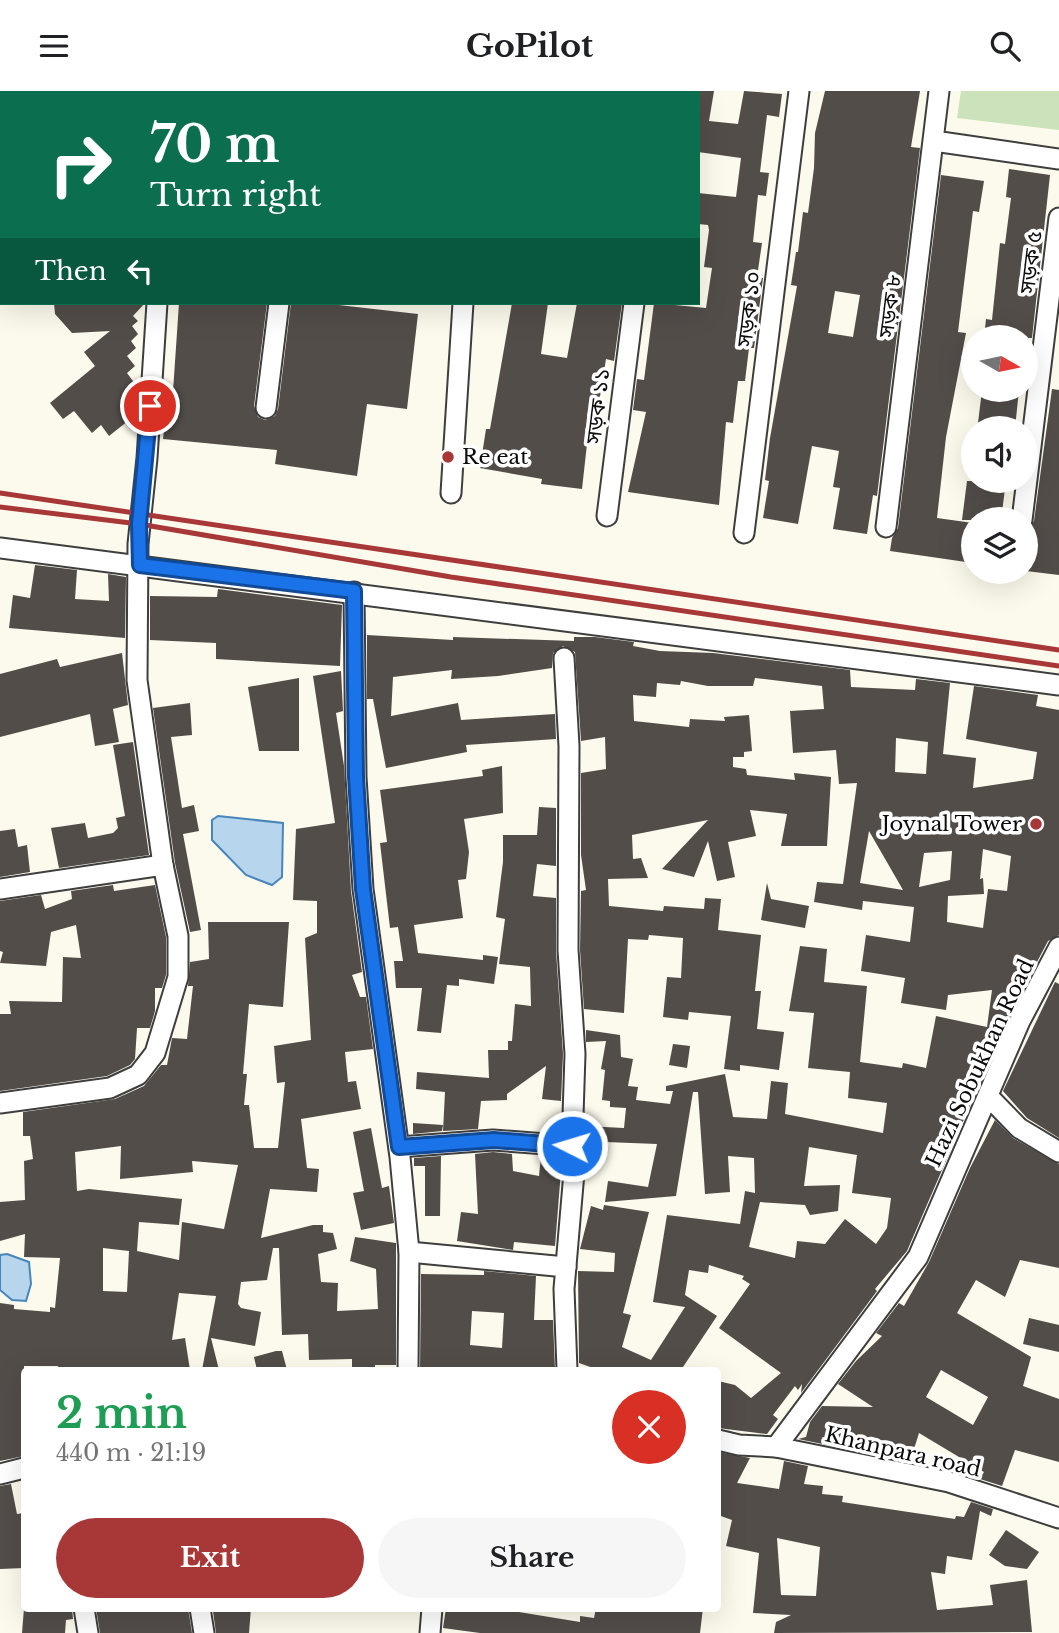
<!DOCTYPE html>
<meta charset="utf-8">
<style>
:root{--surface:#fff;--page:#f6f6f6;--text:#202124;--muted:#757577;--accent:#a83837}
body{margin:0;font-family:"Libre Baskerville","Noto Sans Bengali",serif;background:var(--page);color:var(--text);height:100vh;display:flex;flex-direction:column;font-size:26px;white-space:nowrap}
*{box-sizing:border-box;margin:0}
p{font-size:23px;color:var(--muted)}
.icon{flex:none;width:38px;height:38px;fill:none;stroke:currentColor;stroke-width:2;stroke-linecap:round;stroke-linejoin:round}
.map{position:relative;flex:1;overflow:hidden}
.panel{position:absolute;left:21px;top:1276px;width:700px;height:245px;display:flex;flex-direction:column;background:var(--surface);border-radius:7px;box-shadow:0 7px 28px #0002}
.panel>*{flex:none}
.hud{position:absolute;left:0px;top:0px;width:700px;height:214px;box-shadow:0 7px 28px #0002;background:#0b6e4f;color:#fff;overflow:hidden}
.needle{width:46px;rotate:99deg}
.controls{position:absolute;left:961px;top:234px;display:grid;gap:14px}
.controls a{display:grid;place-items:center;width:77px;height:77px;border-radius:50%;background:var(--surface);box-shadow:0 7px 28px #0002;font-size:35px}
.pin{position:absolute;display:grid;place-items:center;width:60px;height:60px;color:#fff;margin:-30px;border:4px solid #fff;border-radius:50%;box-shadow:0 2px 7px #0007}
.me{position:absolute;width:77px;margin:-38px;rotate:275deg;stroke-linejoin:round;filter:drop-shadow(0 0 5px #0008)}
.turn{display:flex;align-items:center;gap:24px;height:147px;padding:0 35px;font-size:32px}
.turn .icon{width:91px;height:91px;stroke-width:2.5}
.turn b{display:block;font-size:49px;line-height:60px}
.then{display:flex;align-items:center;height:66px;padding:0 35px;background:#0003;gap:14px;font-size:26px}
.round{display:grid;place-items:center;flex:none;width:74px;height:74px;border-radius:37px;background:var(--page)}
.headline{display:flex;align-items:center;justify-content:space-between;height:119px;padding:0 35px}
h1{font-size:42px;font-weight:800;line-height:52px;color:#1e9e55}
.action{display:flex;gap:14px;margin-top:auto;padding:14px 35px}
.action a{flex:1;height:80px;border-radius:42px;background:var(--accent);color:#fff;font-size:28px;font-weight:800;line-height:80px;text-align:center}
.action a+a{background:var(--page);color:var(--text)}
header{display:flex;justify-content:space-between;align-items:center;height:91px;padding:0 35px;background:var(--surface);font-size:32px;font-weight:800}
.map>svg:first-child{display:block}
.green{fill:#cce2ba}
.water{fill:#b7d6ed;stroke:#4885ba;stroke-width:2}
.building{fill:#524d49;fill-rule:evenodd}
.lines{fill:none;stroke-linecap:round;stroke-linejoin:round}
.street-casing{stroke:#3e3e3e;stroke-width:23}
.street{stroke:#fff;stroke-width:19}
.rail{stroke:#a83837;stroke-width:5}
.route-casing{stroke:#114b97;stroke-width:18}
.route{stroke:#1a73e8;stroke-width:12}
.poi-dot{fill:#a83837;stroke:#fff;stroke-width:2.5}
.labels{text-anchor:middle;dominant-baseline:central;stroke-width:7;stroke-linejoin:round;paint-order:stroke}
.street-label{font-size:21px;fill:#0b0b0b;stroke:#fff}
.poi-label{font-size:21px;fill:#0b0b0b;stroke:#fff;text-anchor:start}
</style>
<header><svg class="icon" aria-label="menu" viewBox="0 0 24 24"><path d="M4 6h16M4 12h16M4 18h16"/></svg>GoPilot<svg class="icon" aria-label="search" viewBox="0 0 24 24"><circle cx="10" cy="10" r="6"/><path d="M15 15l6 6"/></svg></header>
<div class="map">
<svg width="1059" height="1542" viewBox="0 0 1059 1542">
<rect width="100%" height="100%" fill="#fcfaec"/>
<path class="green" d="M961,0H1059V39L957,27Z"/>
<g class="water">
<path d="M218,725L283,732L282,786L272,794L246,784L212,749V729Z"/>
<path d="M7,1163L29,1171L31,1193L26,1210L12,1209L0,1199V1164Z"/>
</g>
<g class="building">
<path d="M698,0H714L709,30L738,33L744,0L782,3L779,26L767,24L760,81L769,82L766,105L758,104L753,151L762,152L757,186L763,187L754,257H749L745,290H738L733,332L726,331L719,414L628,401L646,321L633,319L637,288L644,289L654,212L706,217L712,177L704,176L709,139L708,134L698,133V102L736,106L741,67L698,61Z"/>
<path d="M825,0H920L911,56L920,57L877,405L873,404L867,443L833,438L840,397L833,396L839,360L812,355L798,433L763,427L769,390L765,389L770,347L797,195L791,194L796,161H798L803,121L808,122L814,77L815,42ZM835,200L860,204L853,246L828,242Z"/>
<path d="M1009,78L1050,84L1032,247H984L986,228L992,229L1000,152L1005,153L1011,107L1006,106Z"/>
<path d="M941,84L984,90L979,121L973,120L958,241L966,242L946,346L937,427L973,432V472L890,460L892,447L898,437Z"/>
<path d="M54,212H145L133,225L138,230L132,235L138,243L131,250L136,257L127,265L135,275L127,282L136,294L127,301L138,316V322L109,345L101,334L92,342L74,320L63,328L50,312L95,275L84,261L110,240L72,242L55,223Z"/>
<path d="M179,212H267L254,315L258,326L265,329L275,325L278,318L291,212H321L418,223L407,318L367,313L357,385L275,373L277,359L163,348L167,314L172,315Z"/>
<path d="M512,212H548L541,263L567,267L577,212H622L614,270L606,268L598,318L601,319L598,354L587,353L582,398L541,393L542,388L480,377L486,338H490Z"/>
<path d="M1052,298L1059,299V484L1026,480V441L1034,430Z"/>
<path d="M982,299H1019L1015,337L978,332Z"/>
<path d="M967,390H1006L1001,429H962Z"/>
<path d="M35,474L77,479L75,508L109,510L108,483L126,486L125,547L9,537L13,504L30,507Z"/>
<path d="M218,498L342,514L340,575L216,568V552L150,549V505L217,506Z"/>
<path d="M367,544L453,549V546L574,550V546H595L634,551L633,555L660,560L713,562L850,579L851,596L915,599L916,588L950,592L943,663L976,667L973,697L1033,688L1037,661L966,648L974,595L1038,604L1036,615L1059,619V844L1048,850L1009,924L907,1160L875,1198L877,1200L801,1302L802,1293L798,1299L795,1295L773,1324L778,1328L767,1343L718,1337V1290L735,1294L751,1307L781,1282L719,1237L750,1193L742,1188L744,1185L709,1174L708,1182L689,1179L685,1204L717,1225L681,1279H599L579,1272L578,1180L614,1181L615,1162L580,1158L591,1115L603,1119L604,1114L649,1121L623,1222L631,1224L622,1256L651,1269L685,1216L653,1211L667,1124L740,1133L745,1100L755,1102L754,1067L728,1065L730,1101L705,1103L698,1001H693L676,1105L605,1111L608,1090L648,1096L657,1053L606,1051V1058L585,1057V1035L624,1037L626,1017L610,1016V1010L602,1009L605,979L601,978L606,950L586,951V939L620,944L621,966L633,968L628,995L638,996L636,1009L670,1013L673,1000H666V995L725,983L733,1026L767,1028L771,990L788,992L785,1023L883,1042L887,1012L848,1007L850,981L808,977L814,922L789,920L800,855L827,858L824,891L867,895L860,971L902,977L903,972L926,977L936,925L987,936L992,899L948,904L946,919L901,912L905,887L861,880L866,844L910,851L914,816L863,810L862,819L814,811L817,791L843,793L857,692L839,693L836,659L793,662L790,620L824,618L822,595L755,587L753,595H708L681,590L680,594L657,592L656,606L633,604L634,630L689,636L690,628L725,630L724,626L749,624L752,660L744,661V666H733V676L746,678L747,684L795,689L794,682L831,686L827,755H781L787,723L750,719L756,745L728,751L735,786L717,790L708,750L694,786L662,778L708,729L632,744L633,768L641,767L648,787L608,788L609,815L663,820L664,815L704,818L705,807L721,808L718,839L761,844L755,900H761L757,938L784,941L779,979L740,974V980L724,978L731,925L689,921L688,929L663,926L667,886L681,887L683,847L649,844L648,849L628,848L624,922L584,918L580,859L581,800L586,799L581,764V682L606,678L605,646L581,650L575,561L563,555L553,562L552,577L498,585L451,588L452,579L393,586L391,625L458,612L461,629L555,623L556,648L466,654L467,661L386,677L373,608H367ZM896,647L928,651L926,683L895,681ZM869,740L903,799L860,792ZM983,758L1011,765L1007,800L988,798L983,837L947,831L948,805L984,803L983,787L980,788ZM952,760L950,789L919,796L924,762ZM809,1056L857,1064L852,1102L891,1107L887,1137L876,1153L845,1128L825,1153L797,1150L795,1167L749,1156L760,1111L805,1114L810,1124L838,1120L840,1094L804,1095Z"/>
<path d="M122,562L128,614L113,618L119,651L95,655L90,623L0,646V583L57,568L60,576Z"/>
<path d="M341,580L343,620L336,622L344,675L351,800L362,881L352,884L360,906H366L373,958L345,961L348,991L356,990L361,1018L301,1028L307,1077L319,1078L317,1101L270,1098L261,1147L313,1134H323V1141L333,1142L337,1158L318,1163L321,1191L338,1192L337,1220L378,1218L376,1178L350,1170L355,1146L396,1152V1274H375V1279H352V1268L309,1269L308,1243L282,1244L279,1157H273L267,1189L241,1191L238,1213L241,1217L261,1221L255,1255L211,1247L219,1279H202L216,1205L179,1202L172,1249L185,1247L190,1279H59L58,1275H24V1365L0,1370V1212L14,1214V1218L50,1221V1216L55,1217L60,1167L24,1166L25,1143L0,1150V1111L25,1109L24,1070L33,1068L30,1045H23V1021L115,1008L144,995L161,974H167L172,947L187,948L193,895H188L190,871L209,868L208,831H289L283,916L249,913L243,983H247L244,1014H249L254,1057H278L285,991L277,992L274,955L311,949L305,847L317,842V810L293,809L296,738L335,732L313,585ZM121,1055L120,1088L193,1081L192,1070L238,1074L224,1138L182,1131L179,1169L137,1160L139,1131L179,1134L182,1108L89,1098L77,1100L75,1061ZM103,1157L129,1160L127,1201L103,1200Z"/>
<path d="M299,587V660H259L248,596Z"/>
<path d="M190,612L192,644L171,646L182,717L194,714L199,740L183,743L201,839L190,841L175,772L153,617Z"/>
<path d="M133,651L149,764L59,777L51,737L85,732L88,747L113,742L118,737L116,727L125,725L113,654Z"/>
<path d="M502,675L503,722L464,728L469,761L466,788L458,789L463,827L414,834L418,862L483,869V864L498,866L494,893L459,888V895L447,894L441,942L417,940L422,897H396L394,870H403L398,836L390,837L380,752L387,751L380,699L483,685L482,679Z"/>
<path d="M539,716L556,717V775L537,773L533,805L556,807V860L563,963L561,1010L542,1008L546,975L507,1003V1009L481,1010L478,1038L443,1040L445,1001L416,998L417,981L489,987L488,959H508V950H512L515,913L531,915L530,876L499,873L505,828L496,826L503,771V744H537Z"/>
<path d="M15,738L18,756L27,754L30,781L0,786V740Z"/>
<path d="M767,792L771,808L809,815L805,837L761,829Z"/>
<path d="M113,794L114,800L155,794L166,846V884L162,897H155V920L150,937H137L135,968L130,974L107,985L0,1000V923H11L9,910L62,911L63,866L81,867L76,834L51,841L46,875L0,872L3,861L0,860V810L41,804L45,818L72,808L71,800Z"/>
<path d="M1055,891L1059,893V1047L1027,1027L1003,1000Z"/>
<path d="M673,953L690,955L687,977L669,974Z"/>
<path d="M995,1029L1013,1047L1059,1073V1177L1020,1169L1005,1206L976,1189L957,1222L1031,1266L1023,1295L1059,1308V1371L1015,1359L1002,1395L980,1388L984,1381L919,1342L910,1371L798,1348L806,1346L810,1331L822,1315L873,1316L838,1293L856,1270L882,1245L876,1242L899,1212L904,1215L929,1171L970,1077ZM941,1279L988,1306L973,1334L926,1306Z"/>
<path d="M413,1032L443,1034L442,1040L413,1043Z"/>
<path d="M371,1037L382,1097L389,1095L394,1132L361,1139L353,1102L364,1100L353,1041Z"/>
<path d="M493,1061L512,1063L513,1080L539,1085L541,1065L562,1067L555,1155L514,1151L513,1159L457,1150L461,1121L478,1123L475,1063Z"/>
<path d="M441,1065L440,1125H425V1075H414V1067Z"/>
<path d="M484,1180L536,1185L534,1229H553L555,1279H420L421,1183L484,1184ZM472,1220L504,1222L502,1257L470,1254Z"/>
<path d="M1029,1227L1059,1234V1261L1023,1253Z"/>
<path d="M276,1260H282L287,1279H257L254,1266Z"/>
<path d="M718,1361L750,1367L737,1392L779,1398L784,1370L808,1375L804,1393L823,1395L822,1403L843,1405L842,1411L955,1428L956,1425L964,1426L971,1411L993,1418L991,1425L980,1420L972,1469L947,1465L945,1483L931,1481L937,1519L993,1514L990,1494L1027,1489L1032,1541L774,1542L776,1531L791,1524L753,1522L759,1462L726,1455L732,1429L718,1424ZM777,1447L820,1456L816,1505L781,1504Z"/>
<path d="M11,1393L17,1423L24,1422V1477L0,1478V1395Z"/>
<path d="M1006,1439L1039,1461L1027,1478L1005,1475L989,1464Z"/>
<path d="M24,1517H72L73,1528L66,1529L65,1542H22Z"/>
<path d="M96,1517H188L192,1542H100Z"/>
<path d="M229,1517H251L249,1542H216L213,1520Z"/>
<path d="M446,1517H494L580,1531V1525L594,1527L596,1517H703L700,1542H480L443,1537Z"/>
</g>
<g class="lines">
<g class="street-casing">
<g id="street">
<path d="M380,0L394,2"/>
<path d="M21,2V0"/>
<path d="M473,2V0"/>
<path d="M490,2V0"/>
<path d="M661,2V0"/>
<path d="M934,50L1059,68"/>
<path d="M0,176L2,165"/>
<path d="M266,317L279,212"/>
<path d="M451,402L463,212"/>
<path d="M607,425L634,212"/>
<path d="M1022,429L1059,127"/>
<path d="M886,436L939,0"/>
<path d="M744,442L799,0"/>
<path d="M0,457L1059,594"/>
<path d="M354,501L356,686L363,798L400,1066L409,1161L408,1279"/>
<path d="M564,567L569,655L568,859L575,963L572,1055L575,1070L564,1198L567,1279"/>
<path d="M0,798L163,774"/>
<path d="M988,1005L1019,1037L1059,1061"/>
<path d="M0,1012L110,997L138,984L155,962L178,886V845L163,774L137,589L138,453L147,367L157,212"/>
<path d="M399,1056L493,1049L572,1055"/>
<path d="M409,1161L566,1176"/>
<path d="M718,1349L739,1354L776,1356L949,1391L1059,1427"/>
<path d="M776,1356L918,1166L1020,930L1059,856"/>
<path d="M0,1383L24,1377"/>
<path d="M84,1517L88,1542"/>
<path d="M200,1517L204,1542"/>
<path d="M430,1542L432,1517"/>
</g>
</g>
<use href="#street" class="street"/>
<g class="rail">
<path d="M0,402L1059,559"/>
<path d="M0,416L139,433L451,486L1059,575"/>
</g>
</g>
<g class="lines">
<g class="route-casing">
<path id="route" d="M150,315L139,433L140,474L354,500L356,686L363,798L399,1056L494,1049L572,1055"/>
</g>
<use href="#route" class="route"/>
</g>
<g class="poi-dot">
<circle cx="448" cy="366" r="7"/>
<circle cx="1036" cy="733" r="7"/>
</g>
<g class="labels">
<g class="street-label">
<text transform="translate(1031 171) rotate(-83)">সড়ক ৫</text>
<text transform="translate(890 215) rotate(-83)">সড়ক ৮</text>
<text transform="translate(749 218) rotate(-83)">সড়ক ১০</text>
<text transform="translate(598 315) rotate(-83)">সড়ক ১১</text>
<text transform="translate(980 972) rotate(-65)">Hazi Sobukhan Road</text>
<text transform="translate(903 1361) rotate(13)">Khanpara road</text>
</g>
<g class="poi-label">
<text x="462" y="366">Re eat</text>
<text x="1022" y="733" text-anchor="end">Joynal Tower</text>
</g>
</g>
</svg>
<div class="controls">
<a><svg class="needle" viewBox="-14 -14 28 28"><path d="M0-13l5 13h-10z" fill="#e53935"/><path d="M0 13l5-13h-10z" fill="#757577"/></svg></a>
<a><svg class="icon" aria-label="sound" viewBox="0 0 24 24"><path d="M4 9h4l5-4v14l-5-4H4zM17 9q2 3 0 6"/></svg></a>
<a><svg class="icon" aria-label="layers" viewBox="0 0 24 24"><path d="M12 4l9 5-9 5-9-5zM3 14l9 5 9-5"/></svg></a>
</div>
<div class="pin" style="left:150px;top:315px;background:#d93025"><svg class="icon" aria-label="arrive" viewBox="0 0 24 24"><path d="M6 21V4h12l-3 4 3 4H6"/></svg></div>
<svg class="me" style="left:572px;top:1055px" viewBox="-20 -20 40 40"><circle r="17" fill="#1a73e8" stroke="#fff" stroke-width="3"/><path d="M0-11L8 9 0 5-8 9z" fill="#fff"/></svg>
<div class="hud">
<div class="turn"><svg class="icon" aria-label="right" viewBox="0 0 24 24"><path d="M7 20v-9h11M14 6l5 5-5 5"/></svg><div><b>70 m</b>Turn right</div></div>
<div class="then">Then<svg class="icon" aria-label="left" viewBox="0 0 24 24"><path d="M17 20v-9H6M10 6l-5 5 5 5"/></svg></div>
</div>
<section class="panel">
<div class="headline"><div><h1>2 min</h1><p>440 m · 21:19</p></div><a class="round" style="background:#d93025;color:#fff"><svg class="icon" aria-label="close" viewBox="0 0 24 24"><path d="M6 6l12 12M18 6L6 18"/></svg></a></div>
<div class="action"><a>Exit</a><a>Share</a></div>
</section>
</div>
